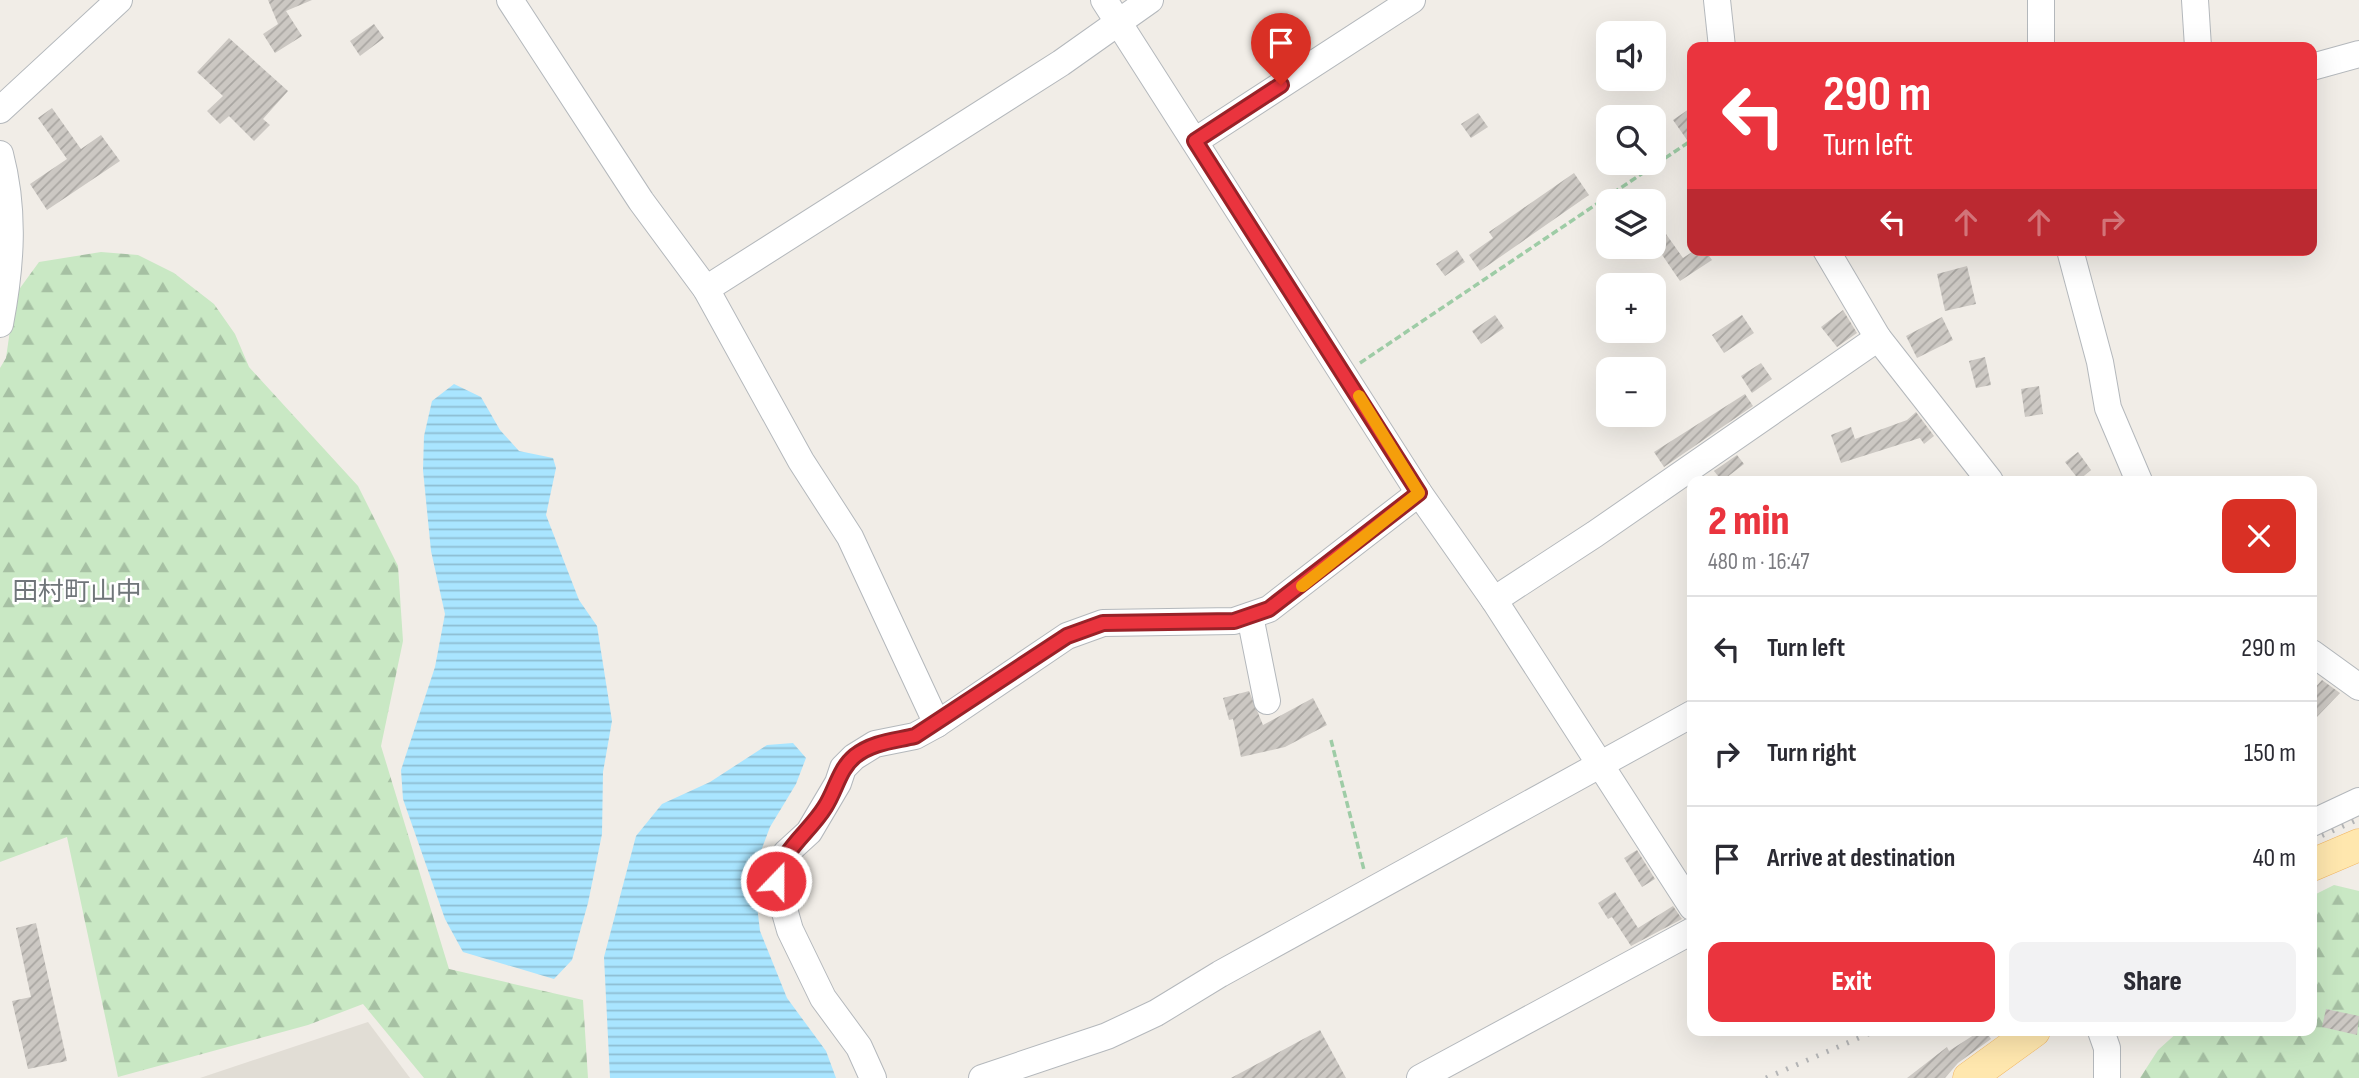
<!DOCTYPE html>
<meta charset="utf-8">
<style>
:root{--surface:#fff;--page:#f2f2f3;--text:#2b2b33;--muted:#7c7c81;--line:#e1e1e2;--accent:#ea343e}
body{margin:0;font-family:"Sofia Sans Condensed","Noto Sans JP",sans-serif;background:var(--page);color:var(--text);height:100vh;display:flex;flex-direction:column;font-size:26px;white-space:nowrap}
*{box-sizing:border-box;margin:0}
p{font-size:23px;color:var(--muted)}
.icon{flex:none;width:38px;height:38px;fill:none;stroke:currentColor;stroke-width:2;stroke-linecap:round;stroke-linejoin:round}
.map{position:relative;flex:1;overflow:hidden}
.details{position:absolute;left:1687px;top:476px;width:630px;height:560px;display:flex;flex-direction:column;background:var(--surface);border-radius:14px;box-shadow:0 7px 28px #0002}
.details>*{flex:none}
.hud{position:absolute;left:1687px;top:42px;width:630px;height:214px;border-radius:14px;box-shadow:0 7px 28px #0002;background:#ea343e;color:#fff;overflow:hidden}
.buttons{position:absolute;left:1596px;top:21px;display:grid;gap:14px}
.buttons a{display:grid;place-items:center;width:70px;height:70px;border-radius:14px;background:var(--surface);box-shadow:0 7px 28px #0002;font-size:35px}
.pin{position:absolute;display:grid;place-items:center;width:60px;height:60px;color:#fff;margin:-72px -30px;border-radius:50% 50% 50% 0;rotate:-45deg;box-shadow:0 0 7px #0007}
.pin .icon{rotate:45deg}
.me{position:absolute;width:77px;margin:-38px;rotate:22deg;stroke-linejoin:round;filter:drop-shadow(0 0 5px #0008)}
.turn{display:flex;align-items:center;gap:24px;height:147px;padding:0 21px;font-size:32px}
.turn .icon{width:91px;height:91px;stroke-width:2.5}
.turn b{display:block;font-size:49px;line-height:60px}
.lanes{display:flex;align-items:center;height:66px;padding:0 21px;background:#0003;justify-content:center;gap:35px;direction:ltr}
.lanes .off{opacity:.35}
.round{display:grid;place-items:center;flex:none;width:74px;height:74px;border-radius:14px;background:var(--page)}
.headline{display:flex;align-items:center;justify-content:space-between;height:119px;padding:0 21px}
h1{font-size:42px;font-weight:800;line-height:52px;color:var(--accent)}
.cta{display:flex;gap:14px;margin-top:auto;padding:14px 21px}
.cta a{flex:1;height:80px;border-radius:14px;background:var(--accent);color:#fff;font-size:28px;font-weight:800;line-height:80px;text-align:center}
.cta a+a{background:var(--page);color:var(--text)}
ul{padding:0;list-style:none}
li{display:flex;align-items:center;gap:21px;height:105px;padding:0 21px;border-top:2px solid var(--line)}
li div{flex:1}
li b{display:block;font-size:26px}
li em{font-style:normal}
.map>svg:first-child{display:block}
.education{fill:#e1ddd5}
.forest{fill:url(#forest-firs)}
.water{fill:url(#water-rules)}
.building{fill:url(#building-hatch)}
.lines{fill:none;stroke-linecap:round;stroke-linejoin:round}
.minor-casing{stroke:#b4b8bc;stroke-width:28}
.major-casing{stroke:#f2b55f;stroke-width:33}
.path{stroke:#9ecca6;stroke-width:3.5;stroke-dasharray:7 3.5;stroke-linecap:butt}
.minor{stroke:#fff;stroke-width:26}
.major{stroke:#ffe7ae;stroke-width:32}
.rail{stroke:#b4b5b6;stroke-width:5;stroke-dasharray:2 9;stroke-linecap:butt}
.route-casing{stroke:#982228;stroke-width:18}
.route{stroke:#ea343e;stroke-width:12}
.slow{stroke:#f59e0b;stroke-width:12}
.labels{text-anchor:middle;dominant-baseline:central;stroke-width:5;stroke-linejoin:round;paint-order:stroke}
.quarter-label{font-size:26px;fill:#70767a;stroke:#fff}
</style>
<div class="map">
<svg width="2359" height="1078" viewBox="0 0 2359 1078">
<defs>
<pattern id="forest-firs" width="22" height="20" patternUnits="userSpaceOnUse" patternTransform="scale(1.75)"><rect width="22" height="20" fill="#c9e8c4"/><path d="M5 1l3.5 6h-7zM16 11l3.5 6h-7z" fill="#a6c0a3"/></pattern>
<pattern id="water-rules" width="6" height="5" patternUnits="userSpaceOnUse" patternTransform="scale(1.75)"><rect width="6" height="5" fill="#a9e5ff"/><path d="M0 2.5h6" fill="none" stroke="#8dbdd2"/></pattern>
<pattern id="building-hatch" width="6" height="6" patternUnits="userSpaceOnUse" patternTransform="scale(1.75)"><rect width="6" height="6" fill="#ccc8c3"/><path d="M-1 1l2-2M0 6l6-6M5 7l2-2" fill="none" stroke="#a9a6a2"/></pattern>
</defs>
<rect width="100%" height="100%" fill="#f1ede7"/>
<path class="education" d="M368,1022L410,1078H200Z"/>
<g class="forest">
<path d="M101,252L138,255L174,273L214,304L235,334L249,367L358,486L398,566L403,641L381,746L449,969L583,1000L588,1078H424L363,1004L308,1025L118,1077L67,837L0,862V368L6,358L15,295L39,262Z"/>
<path d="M2334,885L2359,891V1078H2140L2158,1050L2179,1031H2312V896Z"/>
</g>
<g class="water">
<path d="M454,384L481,397L500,430L519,451L553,458L556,468L546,515L579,600L597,626L612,721L603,772L602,834L588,903L572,960L554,979L463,952L445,919L403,799L401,770L435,667L445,614L431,551L423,470L424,436L432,401Z"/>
<path d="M793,743L806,758L796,784L770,827L753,872L760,931L787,998L826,1051L836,1078H610L604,957L636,836L662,804L710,782L767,745Z"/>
</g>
<g class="building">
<path d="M268,0H312L286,11L302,36L275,53L263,34L278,24Z"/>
<path d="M374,24L384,38L360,56L350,41Z"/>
<path d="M229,38L288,91L263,119L270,125L254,141L229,116L220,124L207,111L223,96L197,72Z"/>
<path d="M1692,107V147L1673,120Z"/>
<path d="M52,108L81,149L101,135L120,161L47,210L30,184L67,159L38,118Z"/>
<path d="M1478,113L1488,127L1471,138L1461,124Z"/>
<path d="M1574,173L1589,195L1480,271L1469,255L1493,238L1489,232Z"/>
<path d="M1654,217L1683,258L1695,250H1705L1712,260L1680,281L1654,243Z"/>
<path d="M1457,250L1465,262L1445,276L1436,264Z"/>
<path d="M1967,266L1976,304L1945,311L1937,274Z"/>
<path d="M1843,310L1857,333L1837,347L1821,327Z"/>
<path d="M1495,315L1504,328L1481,344L1472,331Z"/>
<path d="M1742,315L1754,333L1724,353L1712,335Z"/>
<path d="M1942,317L1953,340L1917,358L1906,336Z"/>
<path d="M1985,357L1991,385L1976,388L1969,361Z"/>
<path d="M1761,363L1772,379L1752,393L1741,376Z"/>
<path d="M2039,386L2043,414L2025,417L2021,389Z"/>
<path d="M1745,394L1753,406L1664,467L1654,452Z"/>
<path d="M1916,412L1934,436L1924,444L1920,438L1841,463L1831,435L1851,427L1855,439L1907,420Z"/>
<path d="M2078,452L2091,470L2079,480L2065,462Z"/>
<path d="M1737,455L1744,464L1722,481L1714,471Z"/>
<path d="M2322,680L2340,693L2312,722V691Z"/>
<path d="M1249,691L1263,725L1313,698L1327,725L1285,747L1241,757L1233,719L1229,720L1223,698Z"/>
<path d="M1637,850L1655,879L1642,887L1624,858Z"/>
<path d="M1615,892L1638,928L1673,906L1682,919L1631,946L1612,917L1608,919L1598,903Z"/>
<path d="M36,923L67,1061L28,1069L12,1001L31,997L16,928Z"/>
<path d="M2326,1009L2359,1016L2357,1035L2322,1027Z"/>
<path d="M1320,1030L1346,1078H1231Z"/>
<path d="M1980,1031H1986L1991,1039L1958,1063L1945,1078H1907L1947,1047L1949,1051Z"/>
</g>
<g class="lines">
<g class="minor-casing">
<g id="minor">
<path d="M510,0L641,201L706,289L801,461L850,537L937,724"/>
<path d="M1104,0L1419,493L1494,600L1692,907"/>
<path d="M1717,0L1722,47"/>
<path d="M2195,0L2198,47"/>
<path d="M2041,47V0"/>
<path d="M2312,67L2359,54"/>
<path d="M0,110L119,0"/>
<path d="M1195,141L1412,0"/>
<path d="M0,154C15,211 11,266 0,324"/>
<path d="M1826,250L1878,338L1990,481"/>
<path d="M2070,250L2100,362L2108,408L2139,481"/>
<path d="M706,289L1061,63L1150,0"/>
<path d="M1494,600L1595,534L1878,338"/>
<path d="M1250,616L1267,701"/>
<path d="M2312,653L2359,687"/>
<path d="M2312,823L2359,801"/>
<path d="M2101,1031L2107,1048V1078"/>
<path d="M873,1078L859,1047L823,998L790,930L776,881L778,870L786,853L809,832L838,783L843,768L854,757L875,744L915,736L937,724L1067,636L1103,623L1234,621L1269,609L1419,493"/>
<path d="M982,1078L1107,1036L1156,1013L1220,974L1692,714"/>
<path d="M1420,1078L1692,931"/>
</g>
</g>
<g class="major-casing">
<g id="major">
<path d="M2312,865L2359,845"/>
<path d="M1969,1078L2034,1031"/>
</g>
</g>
<g class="path">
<path d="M1360,363L1692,140"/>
<path d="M1331,740L1364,870"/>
</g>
<use href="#minor" class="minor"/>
<use href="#major" class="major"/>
<g class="rail">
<path d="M2312,840L2359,819"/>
<path d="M1766,1078L1875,1031"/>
</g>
</g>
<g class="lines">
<g class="route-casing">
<path id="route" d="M776,881C781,850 809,833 825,807C836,790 839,769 855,756C873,742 894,741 915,736L1067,636L1103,623L1234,621L1269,609L1419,493L1195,141L1281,85"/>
</g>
<use href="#route" class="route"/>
<path class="slow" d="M1302,586L1419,493L1359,396"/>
</g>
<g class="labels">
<g class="quarter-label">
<text x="77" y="592">田村町山中</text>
</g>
</g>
</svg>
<div class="buttons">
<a><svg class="icon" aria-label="sound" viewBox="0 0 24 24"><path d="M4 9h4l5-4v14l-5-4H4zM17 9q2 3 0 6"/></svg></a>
<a><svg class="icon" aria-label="search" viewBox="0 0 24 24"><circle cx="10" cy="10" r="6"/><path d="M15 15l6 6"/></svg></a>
<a><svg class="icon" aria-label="layers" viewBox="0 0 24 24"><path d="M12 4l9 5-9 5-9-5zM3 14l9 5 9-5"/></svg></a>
<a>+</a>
<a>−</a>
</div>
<div class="pin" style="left:1281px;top:85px;background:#d93025"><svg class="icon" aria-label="arrive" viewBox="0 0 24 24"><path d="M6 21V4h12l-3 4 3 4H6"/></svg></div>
<svg class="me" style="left:776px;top:881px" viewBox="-20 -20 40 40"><circle r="17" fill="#ea343e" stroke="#fff" stroke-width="3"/><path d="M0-11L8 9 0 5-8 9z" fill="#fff"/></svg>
<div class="hud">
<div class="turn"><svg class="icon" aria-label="left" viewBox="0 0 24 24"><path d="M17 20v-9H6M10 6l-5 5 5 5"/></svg><div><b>290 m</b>Turn left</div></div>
<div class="lanes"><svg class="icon" aria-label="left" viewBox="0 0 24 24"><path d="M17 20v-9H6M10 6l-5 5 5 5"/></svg><svg class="icon off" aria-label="ahead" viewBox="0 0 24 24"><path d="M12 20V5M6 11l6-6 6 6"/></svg><svg class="icon off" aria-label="ahead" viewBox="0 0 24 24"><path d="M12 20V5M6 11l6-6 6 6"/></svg><svg class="icon off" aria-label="right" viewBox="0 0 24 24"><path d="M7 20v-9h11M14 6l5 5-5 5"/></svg></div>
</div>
<section class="details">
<div class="headline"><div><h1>2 min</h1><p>480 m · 16:47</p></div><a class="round" style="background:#d93025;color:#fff"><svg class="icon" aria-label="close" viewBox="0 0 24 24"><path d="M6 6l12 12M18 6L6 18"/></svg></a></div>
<ul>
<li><svg class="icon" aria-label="left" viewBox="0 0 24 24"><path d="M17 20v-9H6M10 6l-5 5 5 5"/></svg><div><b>Turn left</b></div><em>290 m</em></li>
<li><svg class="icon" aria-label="right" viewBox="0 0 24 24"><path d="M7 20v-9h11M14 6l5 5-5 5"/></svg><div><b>Turn right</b></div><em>150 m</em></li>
<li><svg class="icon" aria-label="arrive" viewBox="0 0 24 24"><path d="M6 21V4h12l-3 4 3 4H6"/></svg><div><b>Arrive at destination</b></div><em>40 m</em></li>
</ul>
<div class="cta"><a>Exit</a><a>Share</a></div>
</section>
</div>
